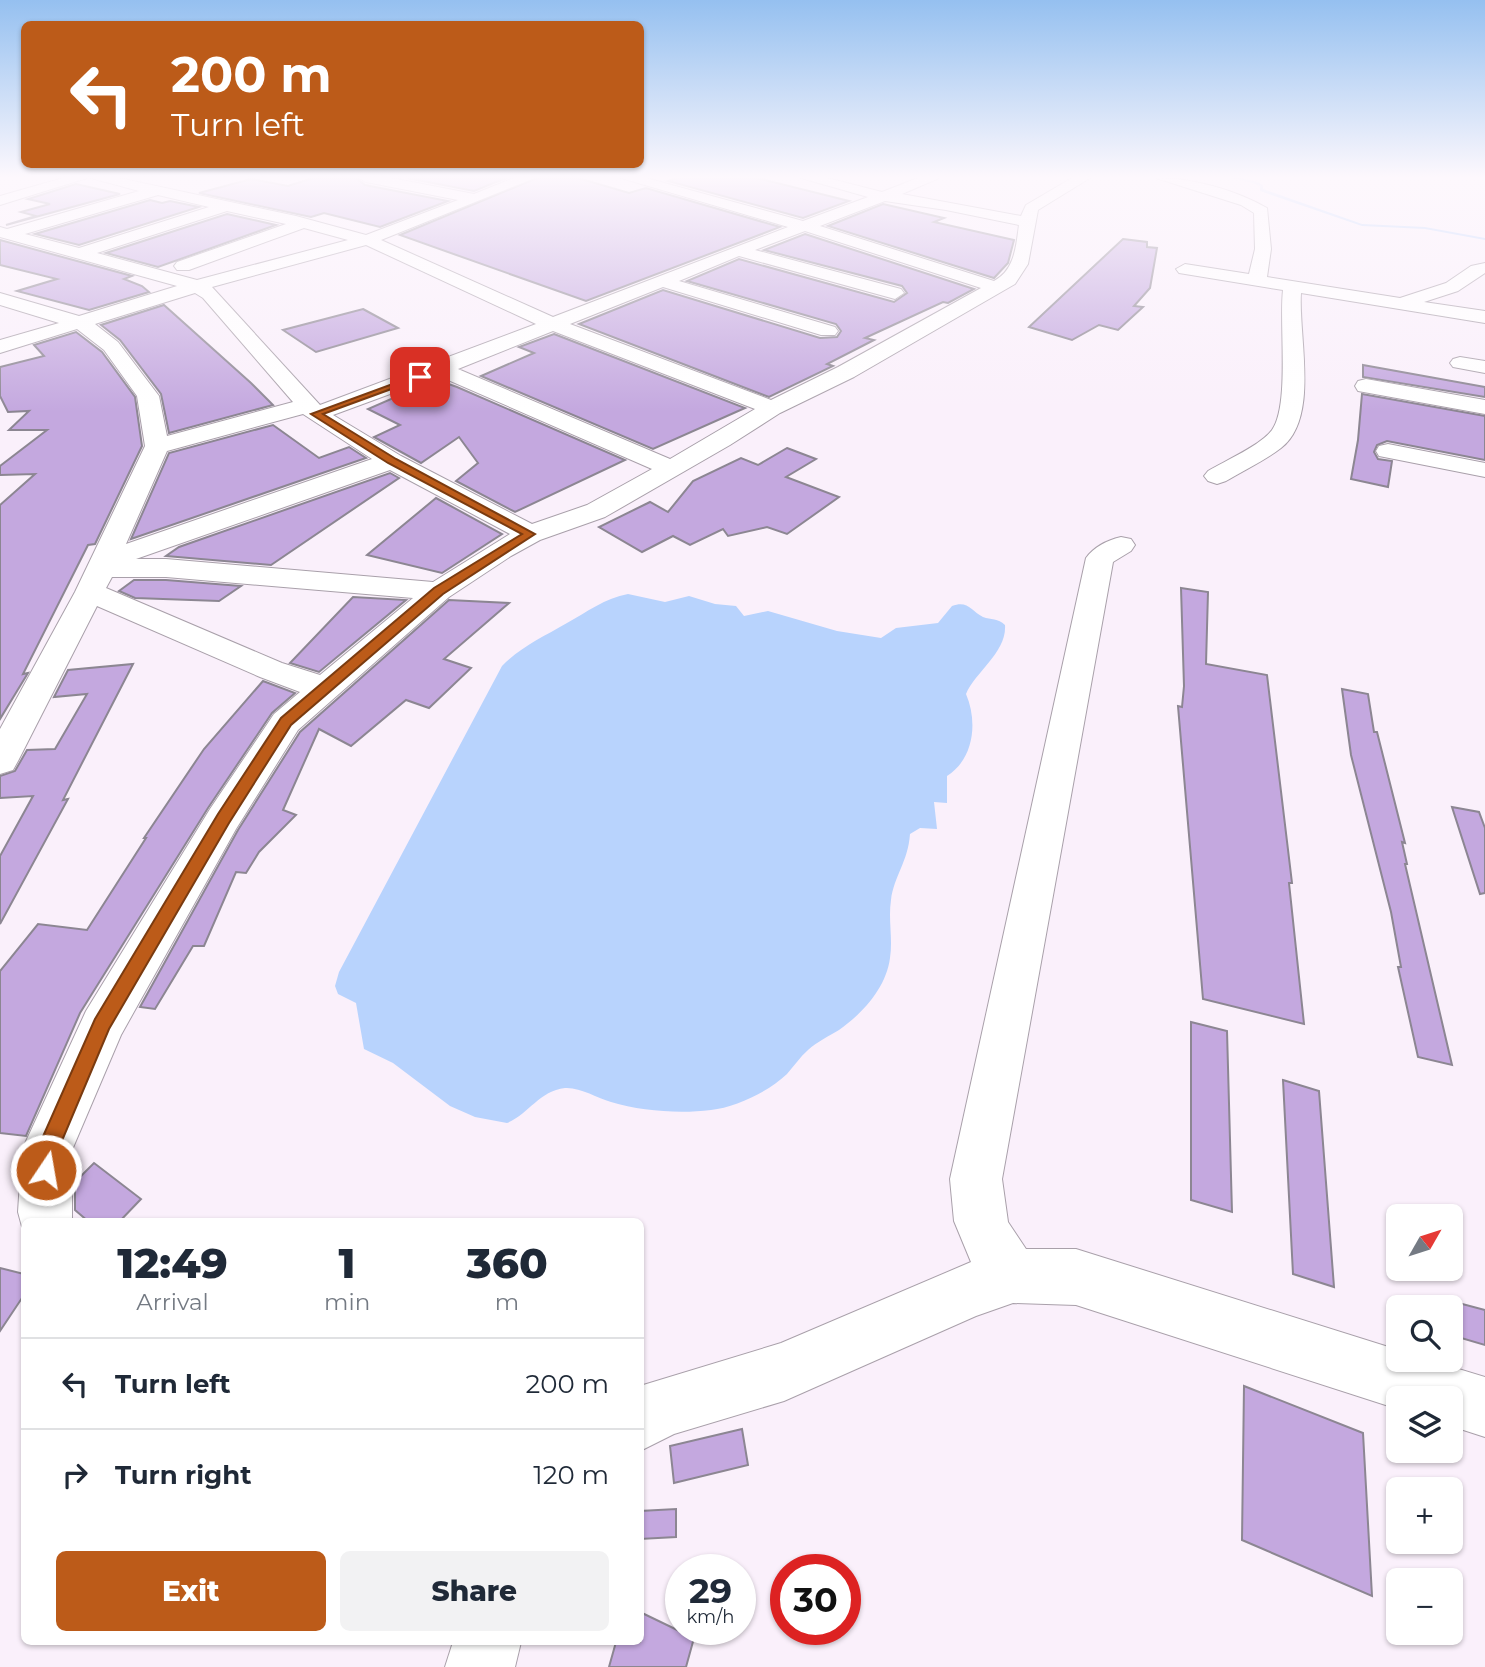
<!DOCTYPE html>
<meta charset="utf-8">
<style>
:root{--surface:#fff;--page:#f2f2f3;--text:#1f2937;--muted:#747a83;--line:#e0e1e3;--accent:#bc5b19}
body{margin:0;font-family:Montserrat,sans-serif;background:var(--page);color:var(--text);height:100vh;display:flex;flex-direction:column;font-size:26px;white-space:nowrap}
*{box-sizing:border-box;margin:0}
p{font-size:23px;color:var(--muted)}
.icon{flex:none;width:38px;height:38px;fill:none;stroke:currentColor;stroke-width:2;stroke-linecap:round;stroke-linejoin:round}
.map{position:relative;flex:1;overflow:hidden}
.side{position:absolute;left:21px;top:1218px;width:623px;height:427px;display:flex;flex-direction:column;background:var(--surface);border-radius:10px;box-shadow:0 2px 5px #0004}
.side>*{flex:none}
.guide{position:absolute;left:21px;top:21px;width:623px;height:147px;border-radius:10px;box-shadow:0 2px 5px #0004;background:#bc5b19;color:#fff;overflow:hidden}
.needle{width:46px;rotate:51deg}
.buttons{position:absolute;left:1386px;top:1204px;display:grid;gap:14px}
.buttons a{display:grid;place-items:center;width:77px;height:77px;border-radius:10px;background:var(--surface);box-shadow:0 2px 5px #0004;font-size:35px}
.speed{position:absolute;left:665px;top:1554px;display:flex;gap:14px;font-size:35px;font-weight:700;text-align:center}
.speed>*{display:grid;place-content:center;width:91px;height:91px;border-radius:50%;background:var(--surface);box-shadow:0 2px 5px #0004;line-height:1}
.speed small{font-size:18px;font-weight:400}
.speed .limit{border:10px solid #d22;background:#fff;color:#111}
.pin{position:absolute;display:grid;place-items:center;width:60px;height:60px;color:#fff;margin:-30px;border-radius:14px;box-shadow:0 4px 10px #0006}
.me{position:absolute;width:77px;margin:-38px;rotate:12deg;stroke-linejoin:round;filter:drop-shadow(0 0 5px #0008)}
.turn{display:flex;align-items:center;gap:24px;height:147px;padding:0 35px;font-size:32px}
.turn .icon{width:91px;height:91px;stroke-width:2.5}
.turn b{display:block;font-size:49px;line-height:60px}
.eta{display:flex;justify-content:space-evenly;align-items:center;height:119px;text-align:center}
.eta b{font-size:42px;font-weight:800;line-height:49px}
.primary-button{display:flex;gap:14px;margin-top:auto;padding:14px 35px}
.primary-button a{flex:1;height:80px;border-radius:10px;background:var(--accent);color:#fff;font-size:28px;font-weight:800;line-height:80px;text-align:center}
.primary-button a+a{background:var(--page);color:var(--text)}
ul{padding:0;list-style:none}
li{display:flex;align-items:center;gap:21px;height:91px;padding:0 35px;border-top:2px solid var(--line)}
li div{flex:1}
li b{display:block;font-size:26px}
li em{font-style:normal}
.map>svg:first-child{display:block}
.water{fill:#b8d3fd}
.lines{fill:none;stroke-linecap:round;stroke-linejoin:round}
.stream{fill:#b8d3fd;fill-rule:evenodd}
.building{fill:#c4a8df;stroke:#8c8692;stroke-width:2}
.minor-casing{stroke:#a9a0aa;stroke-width:2}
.minor{fill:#fff;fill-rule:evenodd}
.route{fill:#bc5b19;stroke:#7a3b10;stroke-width:2}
</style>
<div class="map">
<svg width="1485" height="1667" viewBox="0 0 1485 1667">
<rect width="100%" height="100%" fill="#faf0fb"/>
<path class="water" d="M628,594L665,602L689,596L715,604L736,606L744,616L768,611L837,631L881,638L896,628L938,623L952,606C968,600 971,611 983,617C991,620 998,618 1005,625C1007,652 976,671 966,694C978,722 974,759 947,776V803L934,802L937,829L920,828L910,834C908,862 894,876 891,900C888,919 893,939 890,958C886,988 863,1013 839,1030C829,1036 817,1042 808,1050C800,1057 794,1066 787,1074C768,1092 736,1107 711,1110C679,1114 641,1111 611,1102C597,1098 580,1087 565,1088C539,1091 529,1114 507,1123L475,1117L450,1106L393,1063L364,1049L356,1003L338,994L335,986L339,972L502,666C522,646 543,637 567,623C587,612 605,598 628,594Z"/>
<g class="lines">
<path class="stream" d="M1241,178L1255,181L1263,185V189L1362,224L1425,227L1485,238V240L1425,229L1362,226L1260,191V186L1253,183L1231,178Z"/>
</g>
<g class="building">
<path d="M313,178H356L365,185L448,201L380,227L324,213L311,217L199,193L251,179L288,186Z"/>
<path d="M407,178H506L474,191Z"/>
<path d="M537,178H578L629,193L646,188L780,227L586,301L400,235Z"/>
<path d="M677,178H757L849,201L803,218L668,181Z"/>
<path d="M76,184L120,194L6,225L36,216L21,212L50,204L28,199Z"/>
<path d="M150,200L162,203L170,201L199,207L79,245L35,234Z"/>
<path d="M883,204L944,218L934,222L1014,240L1008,263L994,278L828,226Z"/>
<path d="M227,214L276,225L158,267L106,253Z"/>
<path d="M805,234L974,289L948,303L943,302L865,338L874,340L827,364L833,366L769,397L579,324L663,290L820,338L837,337L841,331L836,324L687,281L739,259L894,302L907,293L902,286L764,250Z"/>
<path d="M1123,239L1147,242V247L1157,248L1150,288L1134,306L1143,307L1118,330L1099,325L1072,340L1029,327Z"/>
<path d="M0,240L132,276L124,279L142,286L149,292L89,310L17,291L57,279L0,265Z"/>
<path d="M164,305L251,383L273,405L169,433L161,394L120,340L101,325Z"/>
<path d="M363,309L398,328L316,352L283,330Z"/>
<path d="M76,332L102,352L135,397L142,446L95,544L88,545L23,674L28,673L0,719V505L35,474L0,475V466L47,430H9L29,411L8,412L0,396V367L44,356L34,345Z"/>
<path d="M554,334L745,408L653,449L481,376L534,353L519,347Z"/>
<path d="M1363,365L1485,387V397L1363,377Z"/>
<path d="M430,382H443L457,387L625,460L515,512L456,481L478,463L459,437L421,463L374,437L400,425L368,409Z"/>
<path d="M1362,394L1485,416V460L1387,441L1377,445L1374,452L1378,459L1392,461L1388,487L1351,479L1358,440Z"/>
<path d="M273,425L319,458L349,447L366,458L131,539L169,453Z"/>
<path d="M787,448L816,459L786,477L839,497L787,534L767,527L728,536L723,529L690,545L673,536L642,552L599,527L650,502L668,512L693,481L741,458L758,465Z"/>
<path d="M390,473L399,478L271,565L166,556L179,547Z"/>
<path d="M436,498L502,534L442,573L367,555Z"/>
<path d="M134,580H166L241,586L219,601L135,598L119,591Z"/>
<path d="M1181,588L1208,592L1206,664L1267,675L1292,883H1289L1304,1024L1203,999L1178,706L1182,707L1184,686Z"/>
<path d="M353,597L406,600L319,672L290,663Z"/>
<path d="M449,600L509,603L444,659L471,668L429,708L406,700L351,746L319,729L283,810L296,815L259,852L246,873L236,872L204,946H193L155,1009L140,1007L238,830L300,732Z"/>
<path d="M133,664L63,800L68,799L0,924V856L33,796L0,798V776L15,771L27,750L55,749L87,694L54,697L68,670Z"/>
<path d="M263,681L295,693L272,713L208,808L80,1013L26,1136L0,1133V971L38,924L87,930L146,838H144L204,749Z"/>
<path d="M1342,689L1368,694L1374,732H1377L1405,843L1402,842L1407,864H1405L1452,1065L1418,1057L1398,967H1401L1391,912L1351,755Z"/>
<path d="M1452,807L1479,812L1485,828V893L1480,894Z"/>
<path d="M1191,1022L1227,1031L1232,1212L1191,1200Z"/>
<path d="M1283,1080L1319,1091L1334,1287L1293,1274Z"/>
<path d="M94,1163L141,1199L119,1222H89L75,1210V1182Z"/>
<path d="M0,1268L24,1274V1295L0,1331Z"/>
<path d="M1451,1301L1485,1310V1345L1451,1335Z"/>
<path d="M1244,1386L1363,1433L1372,1596L1242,1540Z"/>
<path d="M742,1429L748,1465L674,1483L670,1446Z"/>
<path d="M676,1509V1537L640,1539V1511Z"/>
<path d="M640,1612L694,1638L686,1667H609L616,1642H640Z"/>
</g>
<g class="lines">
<g class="minor-casing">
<g id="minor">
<path d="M63,178H87L0,205V196Z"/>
<path d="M91,178H119L296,216L366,235L458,200L366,182L359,178H391L474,194L514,178H535L381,240L553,317L788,227L621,178H646L803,221L868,197L801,178H827L882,192L918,178H939L902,194L1021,216L1026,205L1072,178H1090L1038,210L1028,264L1015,284L854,377L780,413L730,445L605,517L540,540L511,556L449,597L298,730L236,829L121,1035L72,1150V1222H24V1234L18,1212L22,1150L86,1011L210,809L274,714L300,692L260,677L97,606L18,761L13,770L0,774V729L75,592L145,446L137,396L104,350L77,329L0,353V340L59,323L0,305V293L79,316L177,286L0,237V227L7,229L139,191ZM158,195L209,207L79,248L25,234ZM885,201L946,210L1019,225C1016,246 1015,270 994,281L820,226ZM227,211L286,224L177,262L174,266L177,270H189L304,228L348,240L197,280L97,253ZM805,231L981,288L838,367L771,400L570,324L663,287L821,335H835L838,331L835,327L679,281L739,256L895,299L904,293L901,289L755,250ZM366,245L536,324L320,405L212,287ZM195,293L203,298L293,402L167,436L159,396L118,342L95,324ZM553,331L755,409L670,459L458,369ZM439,376L652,469L587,505L532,524L401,456L333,415ZM303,414L372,459L126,544L167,451ZM390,470L510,534L433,582L166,559H136ZM112,577H166L413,598L320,675L282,663L106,588Z"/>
<path d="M1156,178C1193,178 1235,190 1267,208L1271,249L1267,277L1400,298L1446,283L1471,266L1485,263V273L1458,291L1424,302L1485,311V323L1301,293C1298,336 1320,418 1281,448C1264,461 1244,470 1226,481L1217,484L1208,481L1204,476L1208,471C1225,461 1261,445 1272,430C1290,405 1279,324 1283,290L1179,273L1176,269L1185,264L1249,274L1255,249L1254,213L1241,205Z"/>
<path d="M1460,357L1485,361V373L1453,367L1450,363L1453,359Z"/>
<path d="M1366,379L1485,400V414L1358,391L1355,386L1358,381Z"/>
<path d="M1388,444L1485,463V477L1379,456L1376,451L1379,446Z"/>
<path d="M1121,537L1131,539L1135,545L1131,551L1113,562L1002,1179L1008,1222L1026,1249H1076L1398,1350V1360H1429L1485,1377V1437L1451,1426V1398H1398V1409L1076,1305L1013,1303L976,1316L784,1401L674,1434L640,1451V1386L781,1343L971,1262L954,1221L950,1179L1086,558C1094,547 1108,540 1121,537Z"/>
<path d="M453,1642H521L515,1667H445Z"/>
</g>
</g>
<use href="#minor" class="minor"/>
</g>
<linearGradient id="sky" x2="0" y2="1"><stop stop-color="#95c0f0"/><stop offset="0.43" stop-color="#fdf8fd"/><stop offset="1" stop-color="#fdf8fd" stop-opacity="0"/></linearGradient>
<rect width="1485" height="412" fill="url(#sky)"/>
<path class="route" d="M417,375L424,377L323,414L396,459L535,534L443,594L291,725L229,823L109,1029L58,1150L54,1178L46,1181L39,1178L36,1170L37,1150L95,1019L218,814L281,718L434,588L522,534L388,463L311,414Z"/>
</svg>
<div class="buttons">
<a><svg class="needle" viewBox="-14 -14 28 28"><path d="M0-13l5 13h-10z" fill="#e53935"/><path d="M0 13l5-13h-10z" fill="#747a83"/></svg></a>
<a><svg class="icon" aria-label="search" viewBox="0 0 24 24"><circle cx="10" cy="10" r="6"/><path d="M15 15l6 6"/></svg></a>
<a><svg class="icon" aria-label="layers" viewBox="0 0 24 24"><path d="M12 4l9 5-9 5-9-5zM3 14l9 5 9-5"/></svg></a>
<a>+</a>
<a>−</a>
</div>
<div class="speed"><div>29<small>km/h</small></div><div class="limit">30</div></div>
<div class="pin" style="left:420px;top:377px;background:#d93025"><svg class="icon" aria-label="arrive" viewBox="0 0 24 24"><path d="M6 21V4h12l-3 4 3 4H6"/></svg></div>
<svg class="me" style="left:46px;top:1170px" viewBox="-20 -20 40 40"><circle r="17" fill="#bc5b19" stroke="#fff" stroke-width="3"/><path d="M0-11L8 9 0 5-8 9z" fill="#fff"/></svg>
<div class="guide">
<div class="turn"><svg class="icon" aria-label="left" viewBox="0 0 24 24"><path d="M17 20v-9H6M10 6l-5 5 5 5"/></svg><div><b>200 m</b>Turn left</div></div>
</div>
<section class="side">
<div class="eta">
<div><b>12:49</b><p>Arrival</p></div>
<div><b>1</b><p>min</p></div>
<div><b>360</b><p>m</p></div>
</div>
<ul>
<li><svg class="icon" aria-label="left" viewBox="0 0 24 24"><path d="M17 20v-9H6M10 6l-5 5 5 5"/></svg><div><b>Turn left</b></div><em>200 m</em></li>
<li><svg class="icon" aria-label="right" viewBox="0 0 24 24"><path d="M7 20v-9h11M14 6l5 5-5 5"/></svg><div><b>Turn right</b></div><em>120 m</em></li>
</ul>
<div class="primary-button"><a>Exit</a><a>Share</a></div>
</section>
</div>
